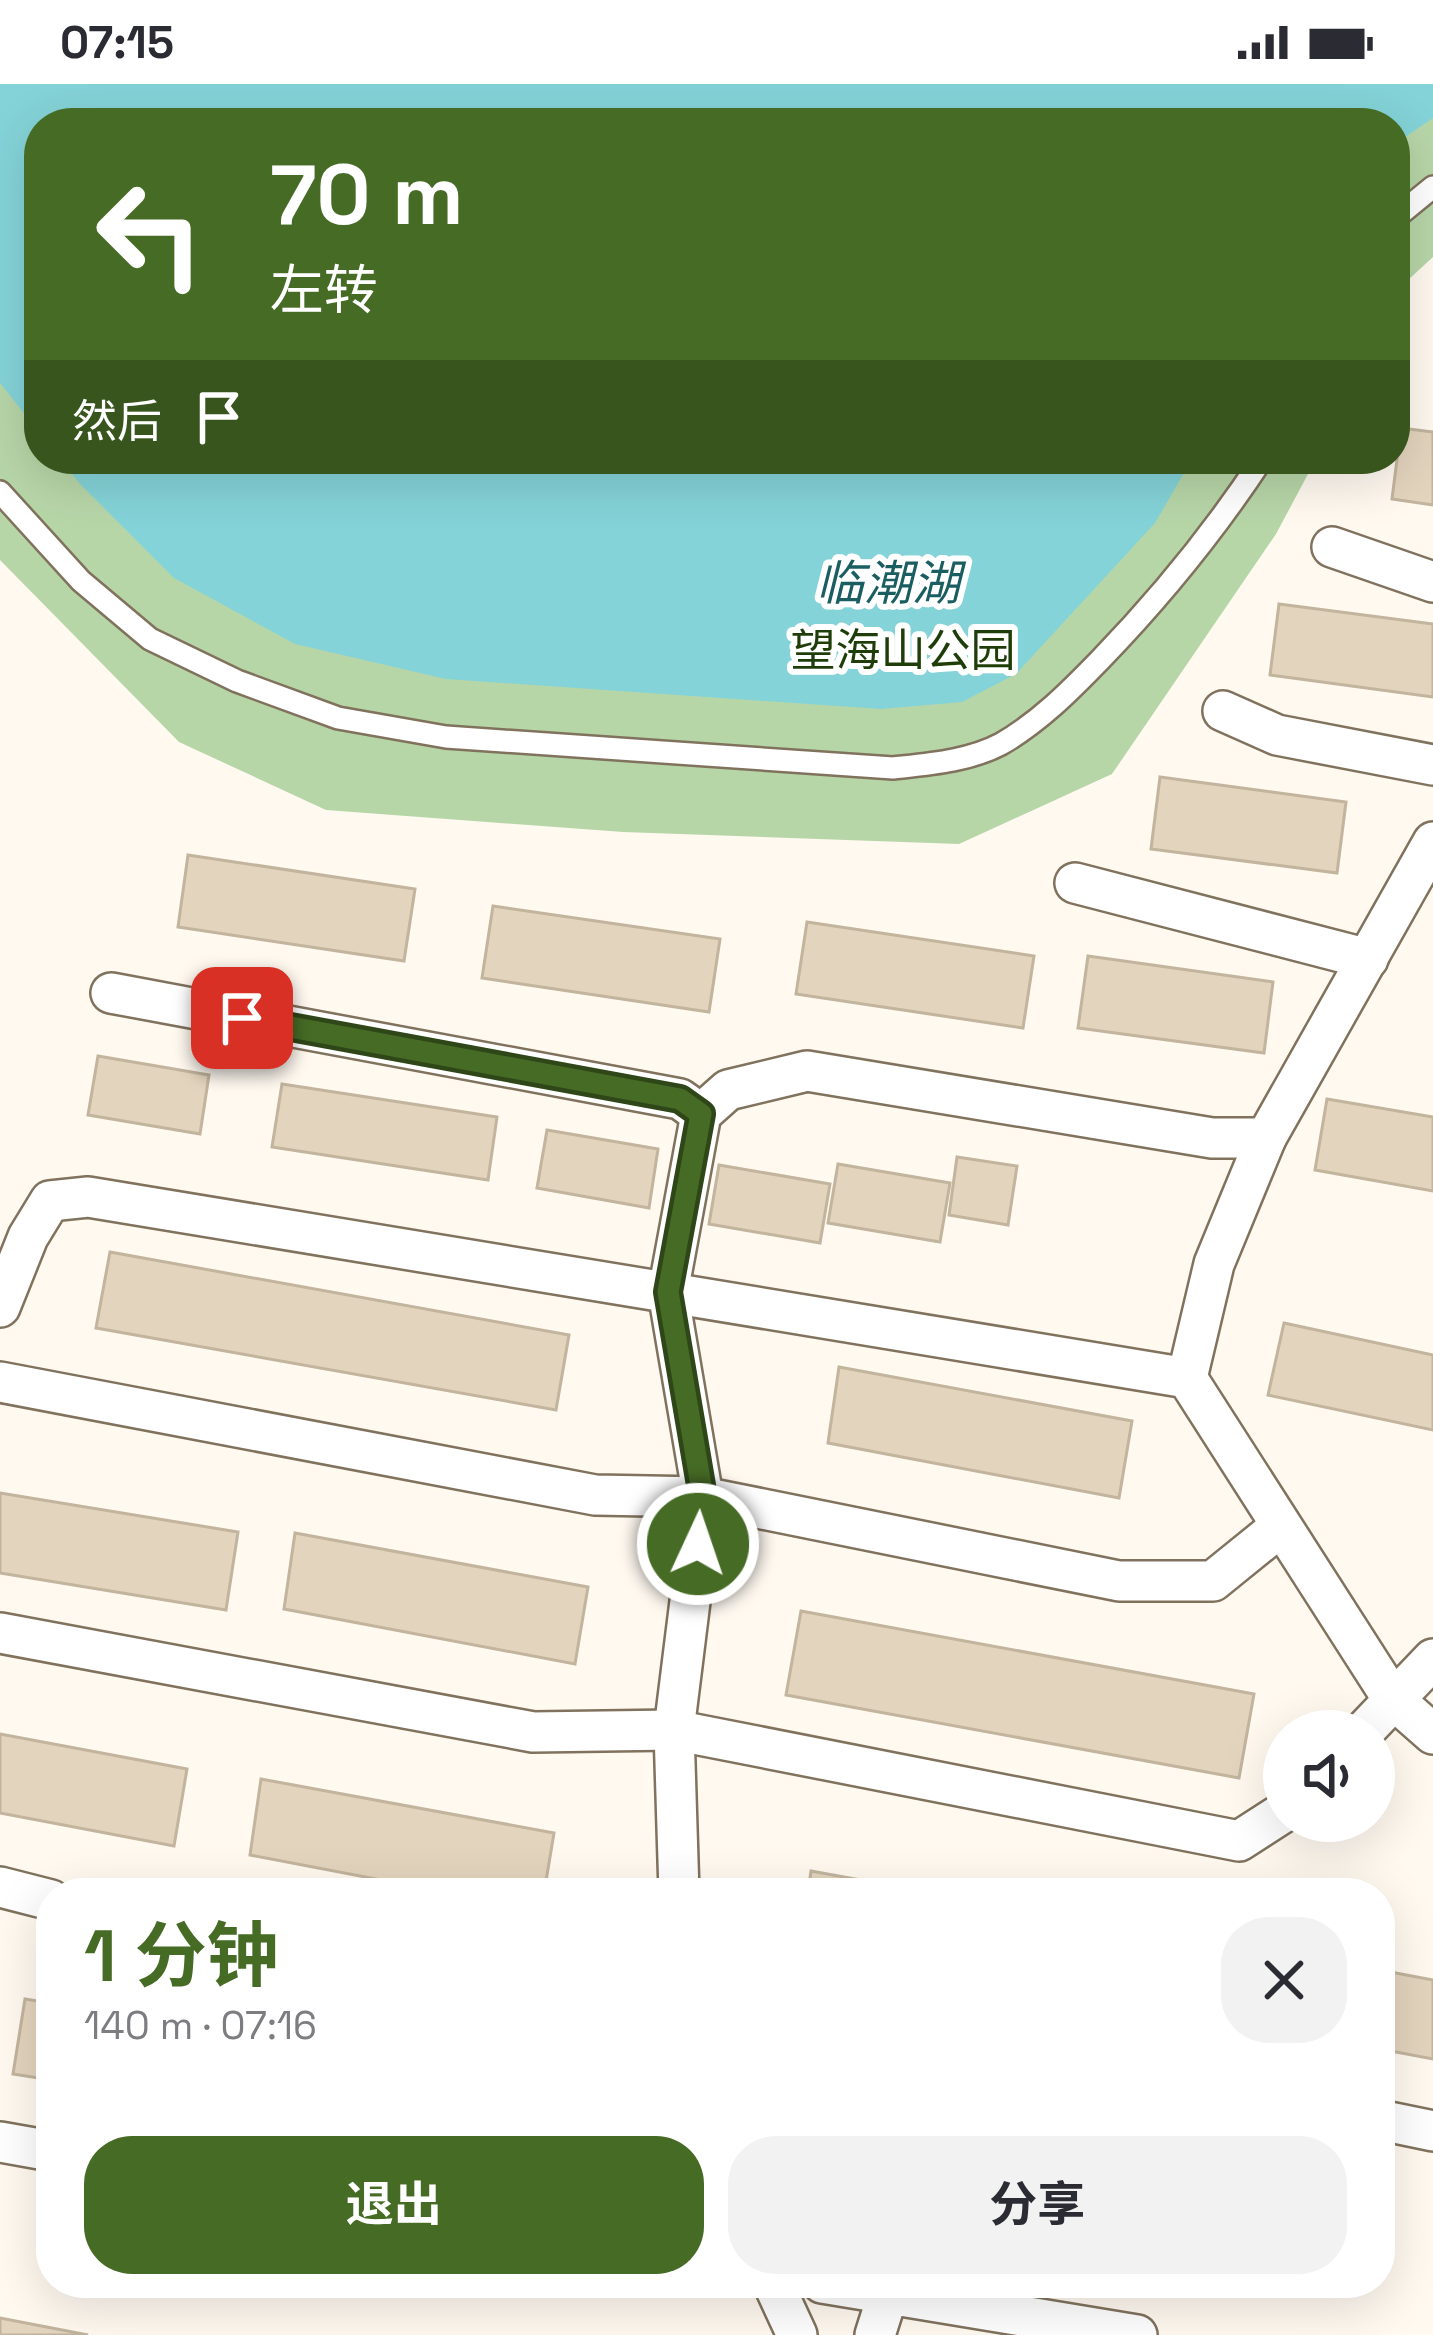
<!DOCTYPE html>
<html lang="zh">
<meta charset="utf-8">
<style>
:root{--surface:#fff;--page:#f2f2f3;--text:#2b2b33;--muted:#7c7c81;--accent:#466b25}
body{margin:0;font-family:"Space Grotesk","Noto Sans SC",sans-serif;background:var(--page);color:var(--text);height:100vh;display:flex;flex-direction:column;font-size:45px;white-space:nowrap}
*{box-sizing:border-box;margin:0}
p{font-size:39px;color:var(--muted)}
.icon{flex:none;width:66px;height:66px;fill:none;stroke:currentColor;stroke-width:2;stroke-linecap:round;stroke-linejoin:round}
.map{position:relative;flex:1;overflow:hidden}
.details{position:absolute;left:36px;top:1794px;width:1359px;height:420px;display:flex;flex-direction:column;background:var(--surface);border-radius:48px;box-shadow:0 12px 48px #0002}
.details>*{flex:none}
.top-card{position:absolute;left:24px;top:24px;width:1386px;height:366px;border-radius:48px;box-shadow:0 12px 48px #0002;background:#466b25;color:#fff;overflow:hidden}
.buttons{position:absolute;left:1263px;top:1626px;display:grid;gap:24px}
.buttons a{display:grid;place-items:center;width:132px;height:132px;border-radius:50%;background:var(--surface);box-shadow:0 12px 48px #0002;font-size:60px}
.pin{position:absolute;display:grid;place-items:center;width:102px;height:102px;color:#fff;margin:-51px;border-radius:24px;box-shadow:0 6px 18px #0006}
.me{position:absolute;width:132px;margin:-66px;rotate:3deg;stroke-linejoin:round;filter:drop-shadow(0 0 9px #0008)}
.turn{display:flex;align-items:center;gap:42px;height:252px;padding:0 48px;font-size:54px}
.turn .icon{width:156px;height:156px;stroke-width:2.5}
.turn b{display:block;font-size:84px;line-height:102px}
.then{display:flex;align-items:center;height:114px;padding:0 48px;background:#0003;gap:24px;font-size:45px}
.round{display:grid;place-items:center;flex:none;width:126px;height:126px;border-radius:48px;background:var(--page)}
.overview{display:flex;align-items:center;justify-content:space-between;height:204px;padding:0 48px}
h1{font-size:72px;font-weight:700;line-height:90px;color:var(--accent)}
.cta{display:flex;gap:24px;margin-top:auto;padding:24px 48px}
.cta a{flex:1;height:138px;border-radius:48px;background:var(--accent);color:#fff;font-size:48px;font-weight:700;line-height:138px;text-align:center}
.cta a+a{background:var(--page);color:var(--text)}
.status{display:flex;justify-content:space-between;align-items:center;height:84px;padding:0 60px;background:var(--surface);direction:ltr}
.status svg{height:33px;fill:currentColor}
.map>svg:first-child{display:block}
.green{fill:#b7d6a8}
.water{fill:#84d3d8}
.building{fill:#e3d4bd;stroke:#c2b49d;stroke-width:3}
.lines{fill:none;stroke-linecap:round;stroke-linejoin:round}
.service-casing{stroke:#80725d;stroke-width:26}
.minor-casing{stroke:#80725d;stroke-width:44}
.service{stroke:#fff;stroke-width:21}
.minor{stroke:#fff;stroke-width:39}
.route-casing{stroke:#2e4618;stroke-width:30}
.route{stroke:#466b25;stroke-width:21}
.labels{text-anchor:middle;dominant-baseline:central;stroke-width:12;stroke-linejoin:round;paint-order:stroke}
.park-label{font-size:45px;fill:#1e3d08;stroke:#fff}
.water-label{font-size:48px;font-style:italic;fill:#1b5e61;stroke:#fff}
</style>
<div class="status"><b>07:15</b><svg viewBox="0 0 49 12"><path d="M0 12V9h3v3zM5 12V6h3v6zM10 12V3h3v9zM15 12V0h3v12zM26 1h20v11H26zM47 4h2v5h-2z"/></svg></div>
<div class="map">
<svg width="1433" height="2251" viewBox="0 0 1433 2251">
<rect width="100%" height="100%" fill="#fff9f0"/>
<path class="green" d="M0,0H1433V173L1408,196L1395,223V39H39V375H1316L1276,450L1112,690L959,760L623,748L326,726L179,658L0,476Z"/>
<g class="water">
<path d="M0,0H1433V34L1395,60V39H39V348L0,299Z"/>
<path d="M60,375H1192L1155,439L1016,590L962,618L881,625L446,595L295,560L174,494L81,401Z"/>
</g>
<g class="building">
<path d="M1401,344L1433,348V421L1392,415Z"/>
<path d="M1279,520L1433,540V613L1270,591Z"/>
<path d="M1160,693L1346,718L1337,789L1151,765Z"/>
<path d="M188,771L415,805L404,877L178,843Z"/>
<path d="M493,822L720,855L709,928L482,894Z"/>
<path d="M807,838L1034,872L1023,944L796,910Z"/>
<path d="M1088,872L1273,898L1264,969L1078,944Z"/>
<path d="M98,972L209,991L200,1050L88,1031Z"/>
<path d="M282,1000L497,1033L488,1096L272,1063Z"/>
<path d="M1327,1015L1433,1033V1107L1315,1086Z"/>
<path d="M547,1046L658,1065L649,1124L537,1104Z"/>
<path d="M957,1073L1017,1082L1008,1141L949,1131Z"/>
<path d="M838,1080L950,1099L940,1158L828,1139Z"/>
<path d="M719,1081L830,1100L820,1159L709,1140Z"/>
<path d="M110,1168L569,1251L556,1326L96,1244Z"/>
<path d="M1284,1239L1433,1271V1346L1268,1311Z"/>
<path d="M839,1283L1132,1337L1119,1414L828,1359Z"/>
<path d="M0,1409L238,1448L226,1526L0,1489Z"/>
<path d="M295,1449L588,1503L575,1580L284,1525Z"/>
<path d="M801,1527L1254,1610L1239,1694L786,1611Z"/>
<path d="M0,1650L187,1685L174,1762L0,1729Z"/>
<path d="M261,1695L554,1749L544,1809H449L250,1771Z"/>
<path d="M811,1787L932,1809H808Z"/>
<path d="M1380,1886L1433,1896V1975L1380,1965Z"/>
<path d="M25,1915L51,1919V1996L13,1990Z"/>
<path d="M0,2234L88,2251H0Z"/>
</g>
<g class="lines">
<g class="service-casing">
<g id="service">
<path d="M1395,134L1433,103"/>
<path d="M0,408L81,497L150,555L237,597L338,634L446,653L893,684C929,680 969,677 1001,660C1039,638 1069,608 1100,576C1160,514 1214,448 1262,375"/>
</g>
</g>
<g class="minor-casing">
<g id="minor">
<path d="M1332,463L1433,498"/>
<path d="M1223,627L1277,651L1433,681"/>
<path d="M1075,799L1368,875"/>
<path d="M111,909L680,1015L701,1030"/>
<path d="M0,1223L28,1153L50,1117L88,1113L1187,1294L1392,1614L1433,1650"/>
<path d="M1187,1294L1214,1180L1266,1054L1433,758"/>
<path d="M0,1298L595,1411L703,1413L1119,1497H1213L1281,1442"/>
<path d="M0,1549L533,1648L674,1646L1239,1757L1284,1728"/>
<path d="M1364,1647L1433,1575"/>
<path d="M0,1803L51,1816"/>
<path d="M679,1809L674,1646L703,1413L668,1208L701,1030L728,1006L807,987L1212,1054H1266"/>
<path d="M1380,2036L1433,2047"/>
<path d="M0,2058L51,2067"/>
<path d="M773,2199L797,2251"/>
<path d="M822,2199L1137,2251"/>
<path d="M875,2251L888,2210"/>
</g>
</g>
<use href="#service" class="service"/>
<use href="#minor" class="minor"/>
</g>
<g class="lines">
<g class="route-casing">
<path id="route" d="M242,934L680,1015L701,1030L668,1208L703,1413L698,1460"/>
</g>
<use href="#route" class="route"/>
</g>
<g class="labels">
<g class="park-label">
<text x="903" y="566">望海山公园</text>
</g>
<g class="water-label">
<text x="888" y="499">临潮湖</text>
</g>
</g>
</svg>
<div class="buttons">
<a><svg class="icon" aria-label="sound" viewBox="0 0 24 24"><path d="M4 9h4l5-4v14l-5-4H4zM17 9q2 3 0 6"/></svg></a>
</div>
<div class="pin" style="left:242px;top:934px;background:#d93025"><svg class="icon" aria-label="arrive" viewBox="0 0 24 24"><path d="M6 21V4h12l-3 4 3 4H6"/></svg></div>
<svg class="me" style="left:698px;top:1460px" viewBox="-20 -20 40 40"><circle r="17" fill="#466b25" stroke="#fff" stroke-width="3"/><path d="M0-11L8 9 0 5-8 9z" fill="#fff"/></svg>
<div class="top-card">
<div class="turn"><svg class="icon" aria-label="left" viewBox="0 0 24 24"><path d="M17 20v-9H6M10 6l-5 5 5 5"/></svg><div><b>70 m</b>左转</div></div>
<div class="then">然后<svg class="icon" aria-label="arrive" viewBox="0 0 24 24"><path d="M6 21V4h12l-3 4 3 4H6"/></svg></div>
</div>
<section class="details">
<div class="overview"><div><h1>1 分钟</h1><p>140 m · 07:16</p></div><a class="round"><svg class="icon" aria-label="close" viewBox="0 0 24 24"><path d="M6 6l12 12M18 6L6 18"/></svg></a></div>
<div class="cta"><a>退出</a><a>分享</a></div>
</section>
</div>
